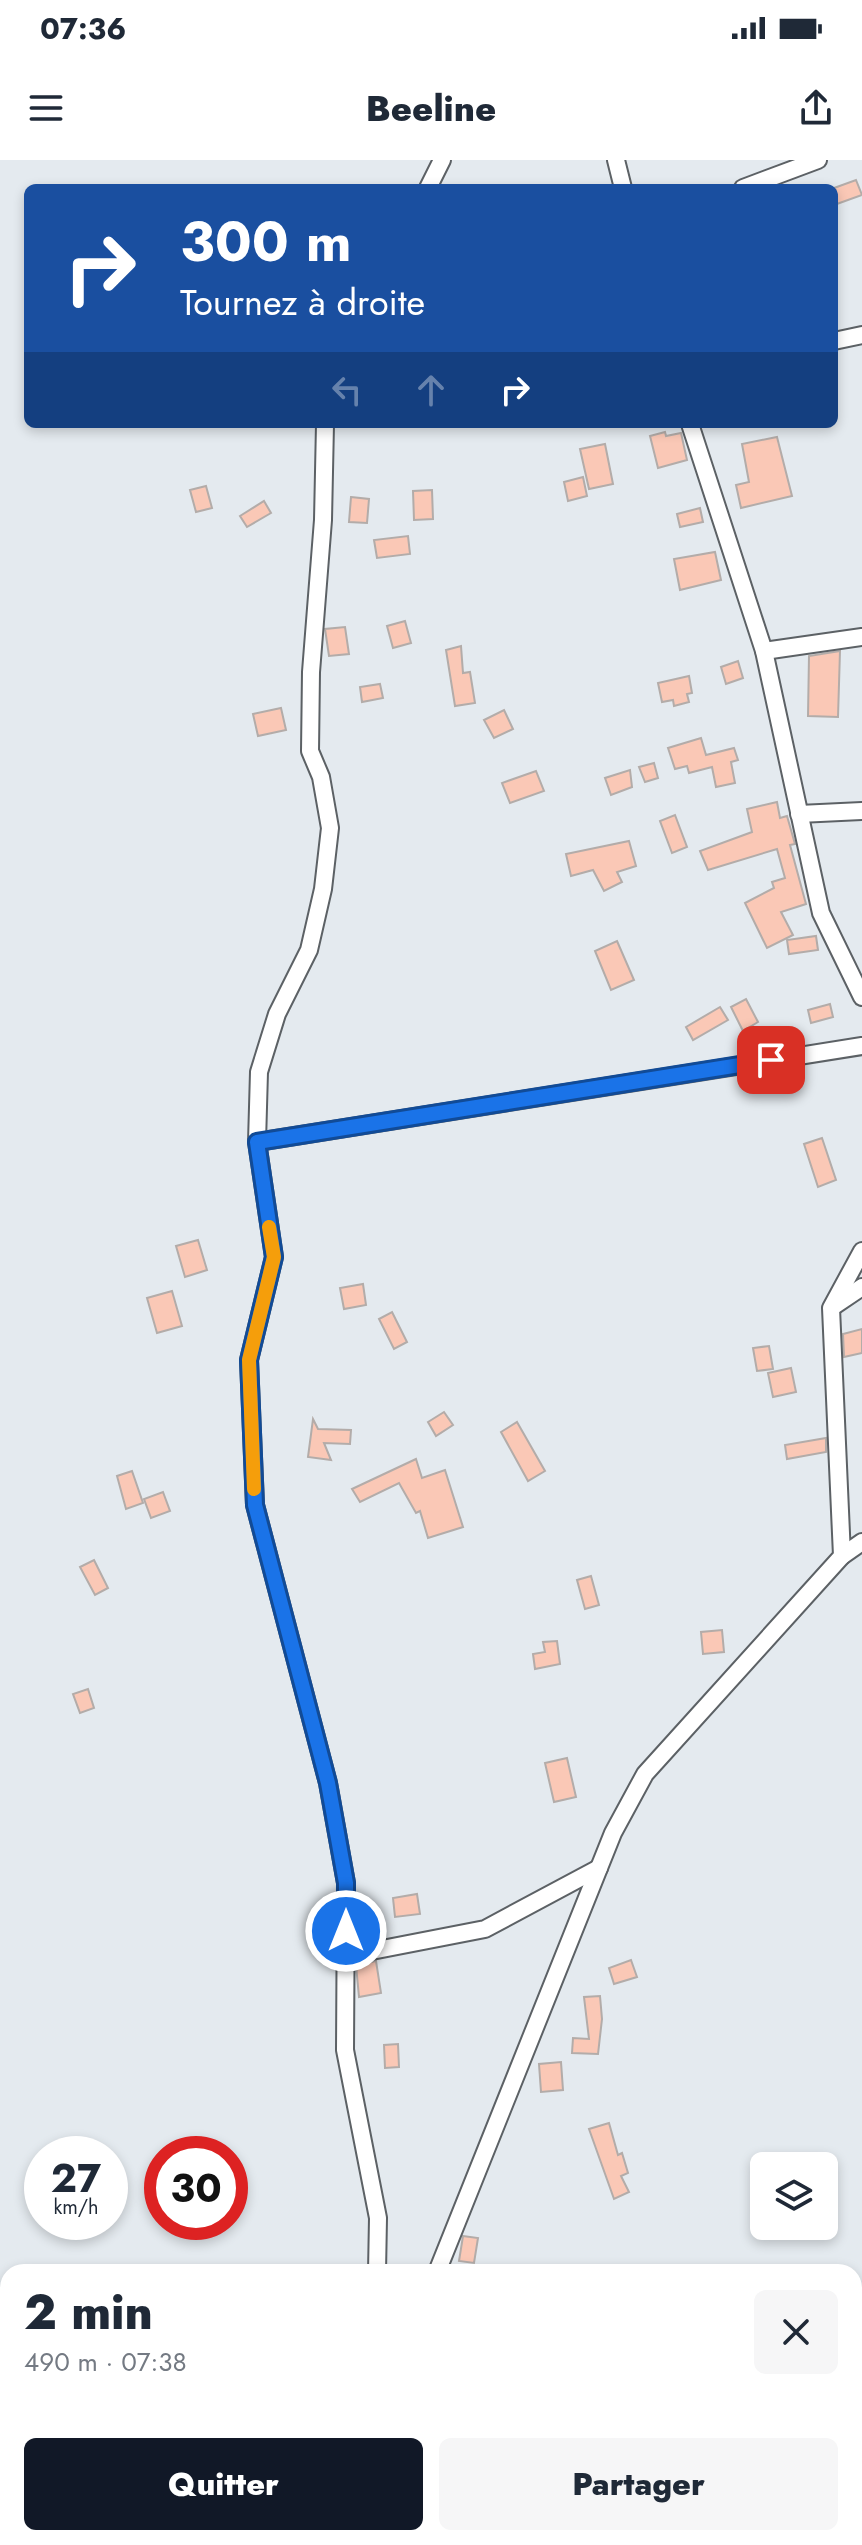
<!DOCTYPE html>
<html lang="fr">
<meta charset="utf-8">
<style>
:root{--surface:#fff;--page:#f6f6f7;--text:#1f2937;--muted:#747a83;--accent:#111827}
body{margin:0;font-family:Jost,sans-serif;background:var(--page);color:var(--text);height:100vh;display:flex;flex-direction:column;font-size:30px;white-space:nowrap}
*{box-sizing:border-box;margin:0}
p{font-size:26px;color:var(--muted)}
.icon{flex:none;width:44px;height:44px;fill:none;stroke:currentColor;stroke-width:2;stroke-linecap:round;stroke-linejoin:round}
.map{position:relative;flex:1;overflow:hidden}
.side{position:absolute;left:0px;top:2104px;width:862px;height:282px;display:flex;flex-direction:column;background:var(--surface);border-radius:24px 24px 0 0;box-shadow:0 4px 12px #0003}
.side>*{flex:none}
.top-card{position:absolute;left:24px;top:24px;width:814px;height:244px;border-radius:12px;box-shadow:0 4px 12px #0003;background:#1a4fa0;color:#fff;overflow:hidden}
.fabs{position:absolute;left:750px;top:1992px;display:grid;gap:16px}
.fabs a{display:grid;place-items:center;width:88px;height:88px;border-radius:12px;background:var(--surface);box-shadow:0 4px 12px #0003;font-size:40px}
.speed{position:absolute;left:24px;top:1976px;display:flex;gap:16px;font-size:40px;font-weight:700;text-align:center}
.speed>*{display:grid;place-content:center;width:104px;height:104px;border-radius:50%;background:var(--surface);box-shadow:0 4px 12px #0003;line-height:1}
.speed small{font-size:20px;font-weight:400}
.speed .limit{border:12px solid #d22;background:#fff;color:#111}
.pin{position:absolute;display:grid;place-items:center;width:68px;height:68px;color:#fff;margin:-34px;border-radius:16px;box-shadow:0 4px 12px #0006}
.me{position:absolute;width:88px;margin:-44px;rotate:0deg;stroke-linejoin:round;filter:drop-shadow(0 0 6px #0008)}
.turn{display:flex;align-items:center;gap:28px;height:168px;padding:0 24px;font-size:36px}
.turn .icon{width:104px;height:104px;stroke-width:2.5}
.turn b{display:block;font-size:56px;line-height:68px}
.lanes{display:flex;align-items:center;height:76px;padding:0 24px;background:#0003;justify-content:center;gap:40px;direction:ltr}
.lanes .off{opacity:.35}
.round{display:grid;place-items:center;flex:none;width:84px;height:84px;border-radius:12px;background:var(--page)}
.summary{display:flex;align-items:center;justify-content:space-between;height:136px;padding:0 24px}
h1{font-size:48px;font-weight:800;line-height:60px}
.primary-button{display:flex;gap:16px;margin-top:auto;padding:16px 24px}
.primary-button a{flex:1;height:92px;border-radius:12px;background:var(--accent);color:#fff;font-size:32px;font-weight:800;line-height:92px;text-align:center}
.primary-button a+a{background:var(--page);color:var(--text)}
.status{display:flex;justify-content:space-between;align-items:center;height:56px;padding:0 40px;background:var(--surface);direction:ltr}
.status svg{height:22px;fill:currentColor}
header{display:flex;justify-content:space-between;align-items:center;height:104px;padding:0 24px;background:var(--surface);font-size:36px;font-weight:800}
.map>svg:first-child{display:block}
.building{fill:#fac8b6;stroke:#b3aca9;stroke-width:2}
.lines{fill:none;stroke-linecap:round;stroke-linejoin:round}
.minor-casing{stroke:#5c6165;stroke-width:20}
.minor{stroke:#fff;stroke-width:16}
.route-casing{stroke:#114b97;stroke-width:20}
.route{stroke:#1a73e8;stroke-width:14}
.slow{stroke:#f59e0b;stroke-width:14}
</style>
<div class="status"><b>07:36</b><svg viewBox="0 0 49 12"><path d="M0 12V9h3v3zM5 12V6h3v6zM10 12V3h3v9zM15 12V0h3v12zM26 1h20v11H26zM47 4h2v5h-2z"/></svg></div>
<header><svg class="icon" aria-label="menu" viewBox="0 0 24 24"><path d="M4 6h16M4 12h16M4 18h16"/></svg>Beeline<svg class="icon" aria-label="share" viewBox="0 0 24 24"><path d="M12 15V3M7 8l5-5 5 5M5 13v7h14v-7"/></svg></header>
<div class="map">
<svg width="862" height="2385" viewBox="0 0 862 2385">
<rect width="100%" height="100%" fill="#e4eaef"/>
<g class="building">
<path d="M856,20L862,35L834,45V28Z"/>
<path d="M665,272L666,276L681,273L687,300L658,308L650,276Z"/>
<path d="M777,277L792,336L741,348L736,325L749,322L742,284Z"/>
<path d="M605,284L613,324L589,329L580,289Z"/>
<path d="M583,317L587,336L568,341L564,322Z"/>
<path d="M206,326L212,348L196,352L190,330Z"/>
<path d="M432,330L433,359L414,360L413,331Z"/>
<path d="M351,337L369,339L367,363L349,362Z"/>
<path d="M264,341L271,353L247,367L240,356Z"/>
<path d="M700,348L703,362L680,367L677,354Z"/>
<path d="M408,376L410,394L377,398L374,380Z"/>
<path d="M715,392L721,420L680,430L674,399Z"/>
<path d="M405,461L411,483L393,488L387,466Z"/>
<path d="M345,467L349,494L329,496L325,469Z"/>
<path d="M461,486L463,513L470,512L475,543L455,546L446,490Z"/>
<path d="M840,491L838,557L808,556L809,496Z"/>
<path d="M738,501L743,518L726,524L721,507Z"/>
<path d="M689,516L692,533L687,534L689,542L674,546L673,540L662,542L658,523Z"/>
<path d="M380,524L383,538L362,542L360,527Z"/>
<path d="M281,548L286,570L258,576L253,554Z"/>
<path d="M504,550L513,569L494,578L484,560Z"/>
<path d="M701,578L706,595L734,588L738,600L731,602L735,623L716,627L712,607L689,613L687,606L675,609L668,588Z"/>
<path d="M654,603L658,618L645,622L639,607Z"/>
<path d="M630,610L632,627L611,635L605,618Z"/>
<path d="M536,611L544,631L510,643L502,623Z"/>
<path d="M777,642L780,658L787,656L795,684L790,685L806,744L781,752L793,775L767,788L745,743L774,728L772,722L785,718L777,689L708,710L700,691L752,672L747,649Z"/>
<path d="M675,655L687,687L672,693L660,661Z"/>
<path d="M629,681L636,706L617,712L622,722L604,731L593,710L571,716L566,694Z"/>
<path d="M816,776L818,790L789,794L787,780Z"/>
<path d="M617,781L634,820L611,830L595,791Z"/>
<path d="M746,839L758,862L743,871L731,847Z"/>
<path d="M830,844L833,857L811,863L808,850Z"/>
<path d="M720,847L728,860L693,880L686,867Z"/>
<path d="M822,978L836,1020L818,1027L804,984Z"/>
<path d="M198,1080L207,1110L185,1117L176,1086Z"/>
<path d="M363,1124L366,1145L344,1149L340,1128Z"/>
<path d="M172,1131L182,1166L157,1173L147,1138Z"/>
<path d="M392,1152L407,1182L394,1189L379,1159Z"/>
<path d="M862,1169V1193L844,1197L843,1174Z"/>
<path d="M769,1186L773,1209L757,1211L753,1188Z"/>
<path d="M791,1208L796,1232L773,1237L768,1213Z"/>
<path d="M444,1252L453,1265L436,1276L428,1262Z"/>
<path d="M313,1259L318,1269L351,1270L350,1284L324,1283L331,1300L308,1297Z"/>
<path d="M517,1262L545,1311L528,1321L501,1272Z"/>
<path d="M826,1278V1292L787,1299L785,1285Z"/>
<path d="M416,1299L422,1318L445,1310L463,1367L428,1378L420,1351L416,1353L399,1323L360,1342L352,1329Z"/>
<path d="M132,1311L143,1343L126,1349L117,1316Z"/>
<path d="M163,1332L170,1351L151,1358L144,1339Z"/>
<path d="M94,1400L108,1428L95,1435L80,1407Z"/>
<path d="M591,1416L599,1445L585,1449L577,1420Z"/>
<path d="M722,1470L724,1492L703,1494L701,1472Z"/>
<path d="M557,1481L560,1504L535,1509L533,1494L545,1492L543,1482Z"/>
<path d="M88,1529L94,1548L80,1553L73,1534Z"/>
<path d="M567,1598L576,1637L554,1642L545,1603Z"/>
<path d="M417,1734L420,1754L395,1757L393,1738Z"/>
<path d="M631,1800L637,1817L614,1824L609,1808Z"/>
<path d="M376,1801L381,1833L359,1837L356,1805Z"/>
<path d="M600,1836L602,1859L598,1894L572,1893L573,1878L589,1879L584,1837Z"/>
<path d="M398,1884L399,1907L385,1908L384,1885Z"/>
<path d="M561,1902L563,1930L541,1932L539,1904Z"/>
<path d="M609,1963L618,1995L622,1993L628,2013L621,2016L629,2032L614,2039L589,1969Z"/>
<path d="M463,2076L478,2078L474,2103L459,2101Z"/>
</g>
<g class="lines">
<g class="minor-casing">
<g id="minor">
<path d="M616,0L623,28"/>
<path d="M428,28L442,0"/>
<path d="M743,28L818,0"/>
<path d="M834,181L862,175"/>
<path d="M325,264L323,360L311,512L310,591L321,617L330,668L323,729L309,790L277,854L259,912L257,982L274,1097L249,1200L255,1345L328,1623L346,1723L345,1890L378,2058L377,2112"/>
<path d="M690,264L764,491L821,753L862,837"/>
<path d="M764,491L862,477"/>
<path d="M799,654L862,651"/>
<path d="M257,982L862,886"/>
<path d="M834,1146L862,1127"/>
<path d="M842,1396L862,1382"/>
<path d="M346,1796L485,1769L599,1708"/>
<path d="M437,2112L613,1673L645,1614L842,1396L831,1148L862,1091"/>
<path d="M854,2150L862,2154"/>
<path d="M333,2385L336,2378"/>
</g>
</g>
<use href="#minor" class="minor"/>
</g>
<g class="lines">
<g class="route-casing">
<path id="route" d="M346,1771V1723L328,1623L255,1345L249,1200L274,1097L257,982L771,900"/>
</g>
<use href="#route" class="route"/>
<path class="slow" d="M254,1329L249,1200L274,1097L269,1067"/>
</g>
</svg>
<div class="fabs">
<a><svg class="icon" aria-label="layers" viewBox="0 0 24 24"><path d="M12 4l9 5-9 5-9-5zM3 14l9 5 9-5"/></svg></a>
</div>
<div class="speed"><div>27<small>km/h</small></div><div class="limit">30</div></div>
<div class="pin" style="left:771px;top:900px;background:#d93025"><svg class="icon" aria-label="arrive" viewBox="0 0 24 24"><path d="M6 21V4h12l-3 4 3 4H6"/></svg></div>
<svg class="me" style="left:346px;top:1771px" viewBox="-20 -20 40 40"><circle r="17" fill="#1a73e8" stroke="#fff" stroke-width="3"/><path d="M0-11L8 9 0 5-8 9z" fill="#fff"/></svg>
<div class="top-card">
<div class="turn"><svg class="icon" aria-label="right" viewBox="0 0 24 24"><path d="M7 20v-9h11M14 6l5 5-5 5"/></svg><div><b>300 m</b>Tournez à droite</div></div>
<div class="lanes"><svg class="icon off" aria-label="left" viewBox="0 0 24 24"><path d="M17 20v-9H6M10 6l-5 5 5 5"/></svg><svg class="icon off" aria-label="ahead" viewBox="0 0 24 24"><path d="M12 20V5M6 11l6-6 6 6"/></svg><svg class="icon" aria-label="right" viewBox="0 0 24 24"><path d="M7 20v-9h11M14 6l5 5-5 5"/></svg></div>
</div>
<section class="side">
<div class="summary"><div><h1>2 min</h1><p>490 m · 07:38</p></div><a class="round"><svg class="icon" aria-label="close" viewBox="0 0 24 24"><path d="M6 6l12 12M18 6L6 18"/></svg></a></div>
<div class="primary-button"><a>Quitter</a><a>Partager</a></div>
</section>
</div>
